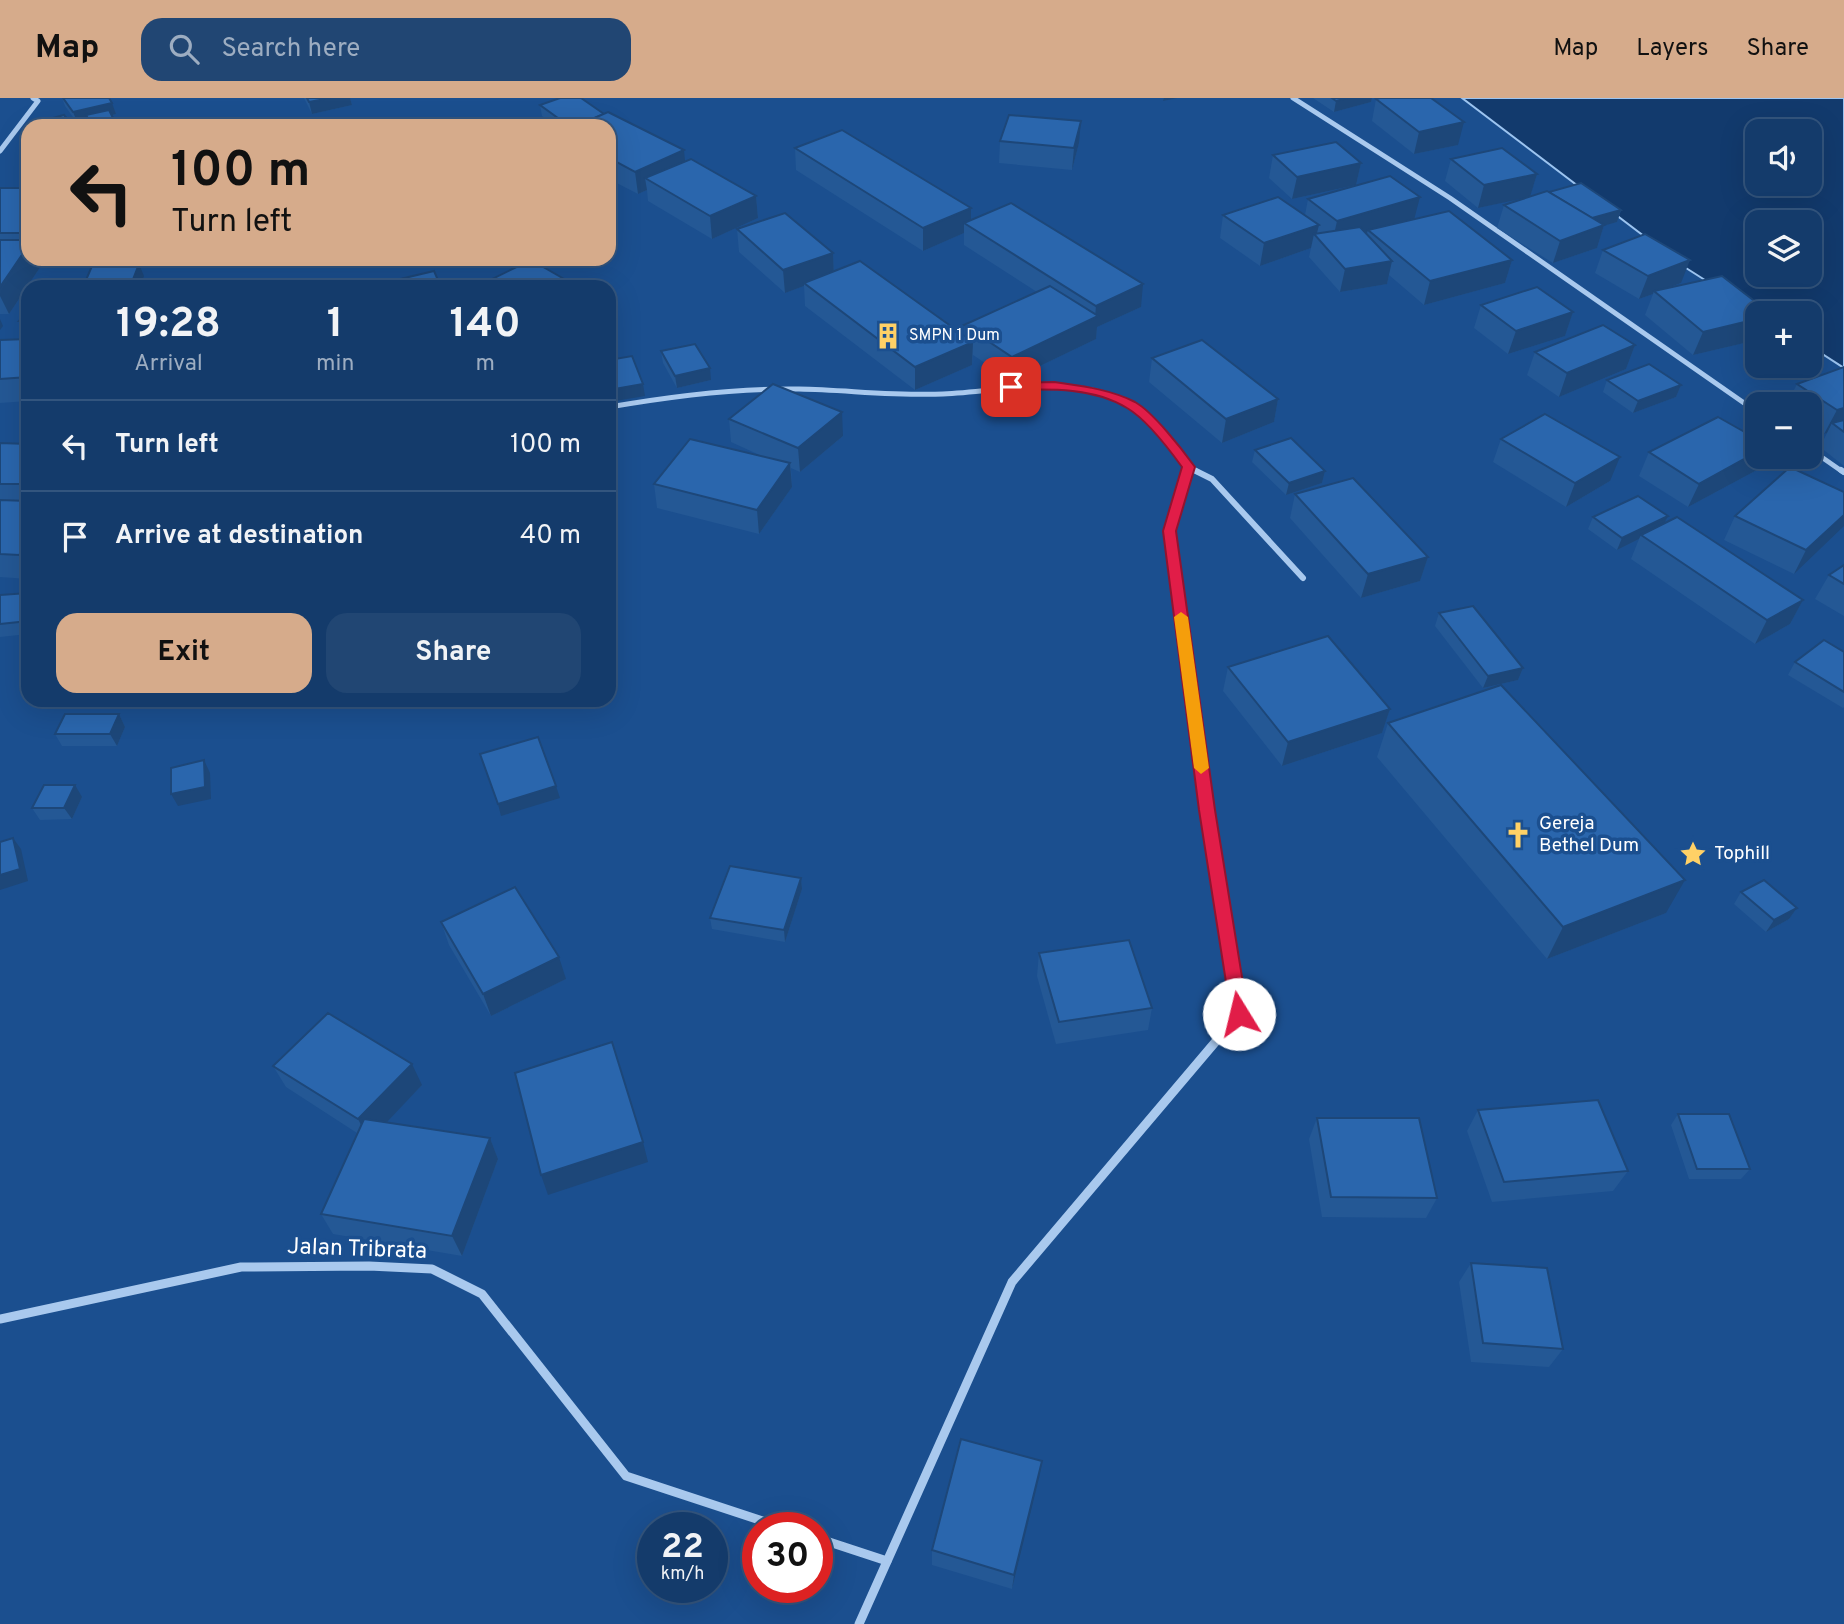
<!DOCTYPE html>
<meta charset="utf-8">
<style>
:root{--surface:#143b6b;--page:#214673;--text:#f1f3f6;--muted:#9dadc1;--line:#33557e;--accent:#d6ab8b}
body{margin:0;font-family:Overpass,sans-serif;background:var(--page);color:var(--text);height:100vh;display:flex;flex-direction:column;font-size:26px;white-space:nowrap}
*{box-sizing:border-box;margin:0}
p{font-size:23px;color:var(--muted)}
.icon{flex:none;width:38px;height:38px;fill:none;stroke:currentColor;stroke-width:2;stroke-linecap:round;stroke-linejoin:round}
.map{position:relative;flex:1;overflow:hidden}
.drawer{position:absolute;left:21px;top:182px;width:595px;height:427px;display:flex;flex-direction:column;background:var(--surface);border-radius:21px;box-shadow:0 7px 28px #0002,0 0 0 2px var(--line)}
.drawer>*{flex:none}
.banner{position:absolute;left:21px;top:21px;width:595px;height:147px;border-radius:21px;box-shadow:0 7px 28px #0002,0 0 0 2px var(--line);background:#d6ab8b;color:#111;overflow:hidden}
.buttons{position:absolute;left:1745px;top:21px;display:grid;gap:14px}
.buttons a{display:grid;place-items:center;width:77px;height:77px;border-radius:14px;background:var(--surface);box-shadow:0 7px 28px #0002,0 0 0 2px var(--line);font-size:35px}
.speed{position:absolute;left:637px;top:1414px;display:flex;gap:14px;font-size:35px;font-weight:700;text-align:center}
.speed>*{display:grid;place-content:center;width:91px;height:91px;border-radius:50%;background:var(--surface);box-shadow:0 7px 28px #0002,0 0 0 2px var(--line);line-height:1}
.speed small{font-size:18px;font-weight:400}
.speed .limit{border:10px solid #d22;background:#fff;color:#111}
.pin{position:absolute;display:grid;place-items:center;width:60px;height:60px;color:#fff;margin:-30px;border-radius:14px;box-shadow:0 4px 10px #0006}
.me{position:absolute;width:77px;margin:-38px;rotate:351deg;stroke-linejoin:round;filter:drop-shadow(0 0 5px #0008)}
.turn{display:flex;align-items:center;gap:24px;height:147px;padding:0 35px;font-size:32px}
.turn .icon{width:91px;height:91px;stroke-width:2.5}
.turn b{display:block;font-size:49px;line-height:60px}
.eta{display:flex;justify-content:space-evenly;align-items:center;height:119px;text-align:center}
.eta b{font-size:42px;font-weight:700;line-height:49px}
.primary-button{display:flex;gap:14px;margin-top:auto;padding:14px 35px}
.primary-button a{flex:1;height:80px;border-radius:21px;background:var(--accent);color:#111;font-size:28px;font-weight:700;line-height:80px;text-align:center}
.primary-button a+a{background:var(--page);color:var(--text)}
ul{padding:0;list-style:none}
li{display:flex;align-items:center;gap:21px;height:91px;padding:0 35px;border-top:2px solid var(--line)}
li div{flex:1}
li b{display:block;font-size:26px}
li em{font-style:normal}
header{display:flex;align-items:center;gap:42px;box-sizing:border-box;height:98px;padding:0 35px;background:var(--accent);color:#111}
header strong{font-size:33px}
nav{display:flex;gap:38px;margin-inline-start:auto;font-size:24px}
.search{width:490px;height:63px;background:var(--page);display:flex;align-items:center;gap:18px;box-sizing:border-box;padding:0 24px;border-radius:21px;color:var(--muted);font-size:26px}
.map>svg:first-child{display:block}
.water{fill:#123a6d;stroke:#9cc4f0;stroke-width:2;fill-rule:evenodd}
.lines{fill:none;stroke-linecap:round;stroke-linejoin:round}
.minor-far2{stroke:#a9c9ee;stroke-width:5}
.minor-far1{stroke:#a9c9ee;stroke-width:6}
.minor{stroke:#a9c9ee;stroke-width:9}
.wall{fill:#245895}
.shaded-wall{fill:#1d4779}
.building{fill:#2a66ad;stroke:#1d4779;stroke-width:2}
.route{fill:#e11d48;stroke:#92132f;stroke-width:2}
.slow{fill:#f59e0b}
.labels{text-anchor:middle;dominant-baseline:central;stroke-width:7;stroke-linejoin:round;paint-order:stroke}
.far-poi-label{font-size:16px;fill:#fff;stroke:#1b4f8f;text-anchor:start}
.poi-label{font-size:19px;fill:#fff;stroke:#1b4f8f;text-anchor:start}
.near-street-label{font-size:23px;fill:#fff;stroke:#1b4f8f}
</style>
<header>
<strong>Map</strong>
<div class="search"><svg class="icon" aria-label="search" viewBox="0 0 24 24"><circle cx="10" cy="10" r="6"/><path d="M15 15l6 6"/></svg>Search here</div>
<nav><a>Map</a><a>Layers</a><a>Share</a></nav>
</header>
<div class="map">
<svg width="1844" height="1526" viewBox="0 0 1844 1526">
<rect width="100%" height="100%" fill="#1b4f8f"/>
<path class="water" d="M1462,0H1844V270L1810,248V215H1757L1686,170ZM1757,33H1810V86H1757ZM1757,124H1810V177H1757Z"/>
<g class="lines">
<g class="minor-far2">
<path d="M1293,0L1450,100L1757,314"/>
<path d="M0,53L38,3L33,0"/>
<path d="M609,309C672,298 736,290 799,291C847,292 895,298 943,296C998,294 1053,279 1107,296C1144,308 1166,340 1189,369L1188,374"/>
<path d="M1810,351L1843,374"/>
<path d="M1189,369L1198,374"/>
</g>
<g class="minor-far1">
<path d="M1188,372L1169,433L1232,869"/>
<path d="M1194,372L1212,381L1303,480"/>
<path d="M1841,372L1844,374"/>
</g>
<g class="minor">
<path d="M0,1221L241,1169L369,1168L432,1171L482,1196L626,1378L784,1430"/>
<path d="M817,1440L887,1463"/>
<path d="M859,1526L1012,1184L1239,916L1231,867"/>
</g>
</g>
<g class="wall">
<path d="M62,0H109L116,16L112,17L117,28H90L88,23L78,26L65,8Z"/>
<path d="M304,0H350L352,7L312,16Z"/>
<path d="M1313,0H1372L1371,4L1334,14Z"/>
<path d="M1376,1L1458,47L1414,56L1372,23Z"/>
<path d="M540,7L604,16L685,64L756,98L758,120L712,141L648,103L647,92L638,96L609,81V28H555L542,18Z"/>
<path d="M1000,43L1079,45L1072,72L999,65Z"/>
<path d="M795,50L971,110V122L1141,209L1097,229L1096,241L1011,282L973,257L972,267L915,292L805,208L804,188L785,195L739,154L737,131L833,155L834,173L964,238V227L1037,194L964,147V135L923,153L796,72Z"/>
<path d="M1273,57L1361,65L1356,87L1292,101L1269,80Z"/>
<path d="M1451,61L1537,76L1530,98L1549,94L1621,112L1617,124L1604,127L1597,150L1553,165L1497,130L1504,107L1527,99L1478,110L1445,83Z"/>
<path d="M0,90H28V161L43,165L9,216H0Z"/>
<path d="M1308,101L1414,121L1512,162L1505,185L1424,207L1389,177L1387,186L1340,194L1309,159L1311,150L1260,168L1220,140L1223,117H1305Z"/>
<path d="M1603,152L1681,185L1665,191L1757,215V242L1693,257L1645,217L1653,196L1639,201L1595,175Z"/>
<path d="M488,183L578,189H489Z"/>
<path d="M1481,207L1573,214L1565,238L1508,256L1474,230Z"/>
<path d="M28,213V235H25L19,223Z"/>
<path d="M28,241V303L0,305V242Z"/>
<path d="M1635,247L1626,271L1559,299L1527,277L1535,254Z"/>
<path d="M661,253L711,282L677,290L663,265Z"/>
<path d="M1152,260L1278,301L1274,324L1222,345L1149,284Z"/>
<path d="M1844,269V368L1820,349L1827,335L1824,336L1810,326V306H1787L1797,286Z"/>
<path d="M1607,282L1681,287L1676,299L1633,315L1603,294Z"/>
<path d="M729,321L843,338L800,374L791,370L792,389L759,436L657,410L654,386L766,360L731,344Z"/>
<path d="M1501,341L1610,383L1566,409L1493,364Z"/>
<path d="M0,345L28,346V481L0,479Z"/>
<path d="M1255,352L1325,373L1322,385L1286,397L1252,364Z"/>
<path d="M1649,354L1757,372L1688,409L1639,378Z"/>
<path d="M1844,394L1794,476L1724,442L1735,418Z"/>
<path d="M1295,396L1428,459L1420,483L1361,500L1290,420Z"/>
<path d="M1668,418L1664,425L1803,502L1790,526L1755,546L1631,461L1639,441L1617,452L1588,431L1593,419Z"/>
<path d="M1844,467V518L1815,501L1829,477Z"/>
<path d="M28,495V536L0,539V497Z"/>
<path d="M1439,515L1523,570L1518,582L1483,590L1435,528Z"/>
<path d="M1844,554V609L1843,610L1788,577L1795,564Z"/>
<path d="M1228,569L1390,611L1382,635L1282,668L1223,593Z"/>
<path d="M119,616L125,629L117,648H62L55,636Z"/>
<path d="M1388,625L1666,815L1547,861L1377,659Z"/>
<path d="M82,699L72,721L40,722L32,710Z"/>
<path d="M801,780L802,791L785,844L712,831L710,820Z"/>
<path d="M1741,794L1797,810L1789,821L1766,834L1734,806Z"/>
<path d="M441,824L566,881L491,918L449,847Z"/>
<path d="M1039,855L1152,910L1148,932L1056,946L1037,878Z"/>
<path d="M273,968L422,987L386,1024L490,1040L498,1061L462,1158L333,1136L321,1116L357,1035L286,989Z"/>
<path d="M1478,1012L1628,1073L1613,1093L1492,1104L1467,1033Z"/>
<path d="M1678,1016L1750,1071L1741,1081H1689L1671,1027Z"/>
<path d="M1317,1020L1437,1100L1426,1120L1322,1119L1309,1041Z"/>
<path d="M1471,1165L1563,1251L1549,1269L1471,1264L1459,1184Z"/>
<path d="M1039,1380L1012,1491L932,1467V1452Z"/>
</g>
<g class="shaded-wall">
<path d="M330,0H350L352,7L312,16L309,4Z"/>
<path d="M1164,0H1177L1163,3Z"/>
<path d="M1347,0H1372L1371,4L1334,14L1336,3Z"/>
<path d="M112,5L116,16L89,23L86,17L88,23L78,26L73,14Z"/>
<path d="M1081,23L1079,45L1072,72L1074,50Z"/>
<path d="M1464,24L1458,47L1414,56L1419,34Z"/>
<path d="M684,52L686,74L645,80L647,92L638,96L635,74Z"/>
<path d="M1361,65L1356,87L1292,101L1297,79Z"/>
<path d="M1537,76L1530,99L1478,110L1484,87Z"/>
<path d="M756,98L758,120L712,141L710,118Z"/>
<path d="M1420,99L1414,122L1368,132L1367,135L1332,146L1337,123Z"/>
<path d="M971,110V128L964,125V135L923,153V130Z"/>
<path d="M1621,112L1617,124L1581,134L1585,122Z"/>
<path d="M1319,127L1316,139L1314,136L1311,150L1260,168L1264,145Z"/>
<path d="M1604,127L1597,150L1553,165L1560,143Z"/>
<path d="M28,148V161H41L43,165L9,216L0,198V189Z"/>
<path d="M833,155L834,178L804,185V188L785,195L783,172Z"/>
<path d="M1512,162L1505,185L1424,207L1430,183Z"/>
<path d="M1690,162L1681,185L1655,195L1654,193L1653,196L1639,201L1648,178Z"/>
<path d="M1392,163L1387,186L1340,194L1345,171Z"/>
<path d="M139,166L144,178L140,189H130Z"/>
<path d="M1143,186L1141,209L1097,229L1096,241L1011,282L1012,259L1095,220L1096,208Z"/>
<path d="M1573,214L1565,238L1508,256L1516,233Z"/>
<path d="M0,221L3,228L0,232Z"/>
<path d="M1757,221V242L1693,257L1703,234Z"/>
<path d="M973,244L972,267L915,292V269Z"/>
<path d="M1635,247L1626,271L1559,299L1567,275Z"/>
<path d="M710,270L711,282L677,290L675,278Z"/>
<path d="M643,286L645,298L609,304V292Z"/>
<path d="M1681,287L1676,299L1633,315L1638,303Z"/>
<path d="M1278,301L1274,324L1222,345L1226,321Z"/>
<path d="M1844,310V329L1832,325L1827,335L1824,336L1837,312Z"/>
<path d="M842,314L843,338L800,374L798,350Z"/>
<path d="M1757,354V359H1763L1757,372L1688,409L1699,386Z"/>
<path d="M1620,359L1610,383L1566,409L1575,385Z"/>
<path d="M790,365L792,389L759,436L757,412Z"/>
<path d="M1325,373L1322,385L1286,397L1289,385Z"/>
<path d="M1844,417V428L1794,476L1806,452Z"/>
<path d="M1668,418L1662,430L1641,437L1639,441L1617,452L1622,440Z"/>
<path d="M28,445V473L19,457Z"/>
<path d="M1428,459L1420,483L1361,500L1368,476Z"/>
<path d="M1803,502L1790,526L1755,546L1767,522Z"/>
<path d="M1523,570L1518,582L1483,590L1488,578Z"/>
<path d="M1390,611L1382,635L1282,668L1288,644Z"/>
<path d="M119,616L125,629L117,648L110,636Z"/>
<path d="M204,662L210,675L211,701L178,708L171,696Z"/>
<path d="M75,687L82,699L72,721L64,710Z"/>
<path d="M556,688L560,700L501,718L498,706Z"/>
<path d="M13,740L21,751L28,783L0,792V777Z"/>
<path d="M801,780L802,791L785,844L784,832Z"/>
<path d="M1685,782L1666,815L1547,861L1563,829Z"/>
<path d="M1797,810L1789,821L1766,834L1774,822Z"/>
<path d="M559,859L566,881L491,918L483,896Z"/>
<path d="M412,966L422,987L369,1043L358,1021Z"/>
<path d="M490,1040L498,1061L462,1158L452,1138Z"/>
<path d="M643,1044L648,1064L548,1097L541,1077Z"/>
<path d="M1042,1363L1039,1380L1012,1491L1014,1477Z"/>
</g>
<g class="building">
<path d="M63,0H109L112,5L73,14Z"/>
<path d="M307,0H330L309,4Z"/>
<path d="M560,0H581L604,16L576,28H569L540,7Z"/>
<path d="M1332,0H1347L1336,3Z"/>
<path d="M1380,0H1431L1464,24L1419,34L1376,1Z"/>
<path d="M109,12L117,28H92L86,17Z"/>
<path d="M608,14L684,52L635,74L609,60V28H576Z"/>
<path d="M64,17L73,28H33L32,26Z"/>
<path d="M1009,17L1081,23L1074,50L1000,43Z"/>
<path d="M392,23L397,28H373Z"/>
<path d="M842,32L971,110L923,130L795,50Z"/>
<path d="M1336,44L1361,65L1297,79L1273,57Z"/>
<path d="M1502,50L1537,76L1484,87L1451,61Z"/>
<path d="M691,61L756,98L710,118L645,80Z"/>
<path d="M1390,78L1420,99L1337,123L1308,101Z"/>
<path d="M1581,85L1621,112L1592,120L1549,94Z"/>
<rect x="0" y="90" width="28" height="45"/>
<path d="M1547,93L1604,127L1560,143L1504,107Z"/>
<path d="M1278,99L1319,127L1264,145L1223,117Z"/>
<path d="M1011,105L1143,186L1096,208L964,125Z"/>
<path d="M1449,113L1512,162L1430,183L1368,132Z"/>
<path d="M785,115L833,155L783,172L737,131Z"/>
<path d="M1360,129L1392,163L1345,171L1314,136Z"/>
<path d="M1645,136L1690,162L1648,178L1603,152Z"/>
<path d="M0,142H28V148L0,189Z"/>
<path d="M531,162L578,189H498L488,183Z"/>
<path d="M860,163L973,244L915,269L804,185Z"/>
<path d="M139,166L130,189H83L92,168Z"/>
<path d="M434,173L441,189H395L392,183Z"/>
<path d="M1722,178L1770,215H1757V221L1703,234L1654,193Z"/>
<path d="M1050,188L1098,218L1012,259L964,227Z"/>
<path d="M1537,189L1573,214L1516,233L1481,207Z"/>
<path d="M28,213V223H19Z"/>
<path d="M1603,227L1635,247L1567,275L1535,254Z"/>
<path d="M28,241V279L0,281V242Z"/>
<path d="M1202,242L1278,301L1226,321L1152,260Z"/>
<path d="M695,246L710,270L675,278L661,253Z"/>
<path d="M632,258L643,286L609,292V262Z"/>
<path d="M1649,266L1681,287L1638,303L1607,282Z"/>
<path d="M1844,269V310L1837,312L1797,286Z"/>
<path d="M773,286L842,314L798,350L729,321Z"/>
<path d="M1545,316L1620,359L1575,385L1501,341Z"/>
<path d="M1718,319L1757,341V354L1699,386L1649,354Z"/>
<path d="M1844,322V334L1832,325Z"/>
<path d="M1291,340L1325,373L1289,385L1255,352Z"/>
<path d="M690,341L790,365L757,412L654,386Z"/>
<path d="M0,345L28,346V386H0Z"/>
<path d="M1790,369L1844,394V417L1806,452L1735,418Z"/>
<path d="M1353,380L1428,459L1368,476L1295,396Z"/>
<path d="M1638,398L1668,418L1622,440L1593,419Z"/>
<path d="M0,402L28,403V445L19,457L0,456Z"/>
<path d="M1677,419L1803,502L1767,522L1641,437Z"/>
<path d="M1844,467V486L1829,477Z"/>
<path d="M28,495V523L0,526V497Z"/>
<path d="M1473,508L1523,570L1488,578L1439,515Z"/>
<path d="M1328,538L1390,611L1288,644L1228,569Z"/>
<path d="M1824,542L1844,554V594L1795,564Z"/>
<path d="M1501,587L1685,782L1563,829L1388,625Z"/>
<path d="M65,616H119L110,636H55Z"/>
<path d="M538,639L556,688L498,706L480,656Z"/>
<path d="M204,662L205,689L171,696V670Z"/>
<path d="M44,687H75L64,710H32Z"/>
<path d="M13,740L20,771L0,777V744Z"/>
<path d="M730,768L801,780L784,832L710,820Z"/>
<path d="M1764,782L1797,810L1774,822L1741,794Z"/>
<path d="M515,789L559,859L483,896L441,824Z"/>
<path d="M1129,842L1152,910L1059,924L1039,855Z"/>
<path d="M328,915L412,966L358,1021L273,968Z"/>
<path d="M612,944L643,1044L541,1077L515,975Z"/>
<path d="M1598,1002L1628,1073L1504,1084L1478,1012Z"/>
<path d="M1678,1016H1729L1750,1071H1697Z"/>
<path d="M1317,1020H1419L1437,1100L1331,1099Z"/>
<path d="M364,1021L490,1040L452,1138L321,1116Z"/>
<path d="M1471,1165L1547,1170L1563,1251L1483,1245Z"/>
<path d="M961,1341L1042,1363L1014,1477L932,1452Z"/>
</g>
<path class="route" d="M1054,284C1081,288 1110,291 1135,304C1153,314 1182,351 1195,369L1176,433L1215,712L1248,916L1245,921H1233L1231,916L1199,712L1163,433L1182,369C1169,351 1146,321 1127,310C1093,289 1049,291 1011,292L1005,289L1011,285Z"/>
<path class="slow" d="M1181,514L1188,519L1209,670L1201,676L1194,670L1174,519Z"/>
<defs>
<g id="building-bare" transform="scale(2.1)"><path d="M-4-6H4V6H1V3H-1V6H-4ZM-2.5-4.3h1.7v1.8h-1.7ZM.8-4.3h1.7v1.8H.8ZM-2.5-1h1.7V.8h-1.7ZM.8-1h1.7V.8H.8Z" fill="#ffd166" stroke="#1b4f8f" stroke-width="2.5" paint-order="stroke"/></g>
<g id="church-bare" transform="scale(2.1)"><path d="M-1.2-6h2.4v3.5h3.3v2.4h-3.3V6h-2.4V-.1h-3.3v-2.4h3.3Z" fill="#ffd166" stroke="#1b4f8f" stroke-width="2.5" paint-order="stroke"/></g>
<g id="sight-bare" transform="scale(2.1)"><path d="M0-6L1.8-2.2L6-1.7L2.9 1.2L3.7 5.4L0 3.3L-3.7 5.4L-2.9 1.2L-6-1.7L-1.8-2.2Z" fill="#ffd166" stroke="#1b4f8f" stroke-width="2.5" paint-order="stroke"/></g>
</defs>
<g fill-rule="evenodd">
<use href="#building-bare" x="888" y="238"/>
<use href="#church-bare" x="1518" y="737"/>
<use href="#sight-bare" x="1693" y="756"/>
</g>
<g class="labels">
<g class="far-poi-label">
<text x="909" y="238">SMPN 1 Dum</text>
</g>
<g class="poi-label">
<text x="1539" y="726">Gereja<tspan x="1539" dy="22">Bethel Dum</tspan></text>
<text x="1714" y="756">Tophill</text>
</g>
<g class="near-street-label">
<text transform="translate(357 1152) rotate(2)">Jalan Tribrata</text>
</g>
</g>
</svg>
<div class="buttons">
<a><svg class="icon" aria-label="sound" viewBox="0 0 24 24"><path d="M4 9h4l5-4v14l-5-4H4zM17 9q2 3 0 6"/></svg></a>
<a><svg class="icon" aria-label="layers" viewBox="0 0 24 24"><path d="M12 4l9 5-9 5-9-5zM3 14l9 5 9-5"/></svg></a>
<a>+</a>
<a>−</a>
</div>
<div class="speed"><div>22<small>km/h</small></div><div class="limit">30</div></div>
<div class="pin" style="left:1011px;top:289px;background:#d93025"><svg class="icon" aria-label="arrive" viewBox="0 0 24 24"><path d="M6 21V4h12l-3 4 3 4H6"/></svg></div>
<svg class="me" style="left:1239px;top:916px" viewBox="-20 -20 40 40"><circle r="19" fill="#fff"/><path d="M0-13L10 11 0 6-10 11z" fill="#e11d48"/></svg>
<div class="banner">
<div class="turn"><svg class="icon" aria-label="left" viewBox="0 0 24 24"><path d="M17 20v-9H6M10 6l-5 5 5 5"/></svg><div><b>100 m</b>Turn left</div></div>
</div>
<section class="drawer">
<div class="eta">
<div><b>19:28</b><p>Arrival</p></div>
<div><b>1</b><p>min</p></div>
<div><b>140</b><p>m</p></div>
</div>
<ul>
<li><svg class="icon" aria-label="left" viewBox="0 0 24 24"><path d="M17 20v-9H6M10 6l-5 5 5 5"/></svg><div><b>Turn left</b></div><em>100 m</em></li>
<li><svg class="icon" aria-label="arrive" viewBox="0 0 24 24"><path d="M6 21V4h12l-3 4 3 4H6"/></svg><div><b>Arrive at destination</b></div><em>40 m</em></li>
</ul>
<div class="primary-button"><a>Exit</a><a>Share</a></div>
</section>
</div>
